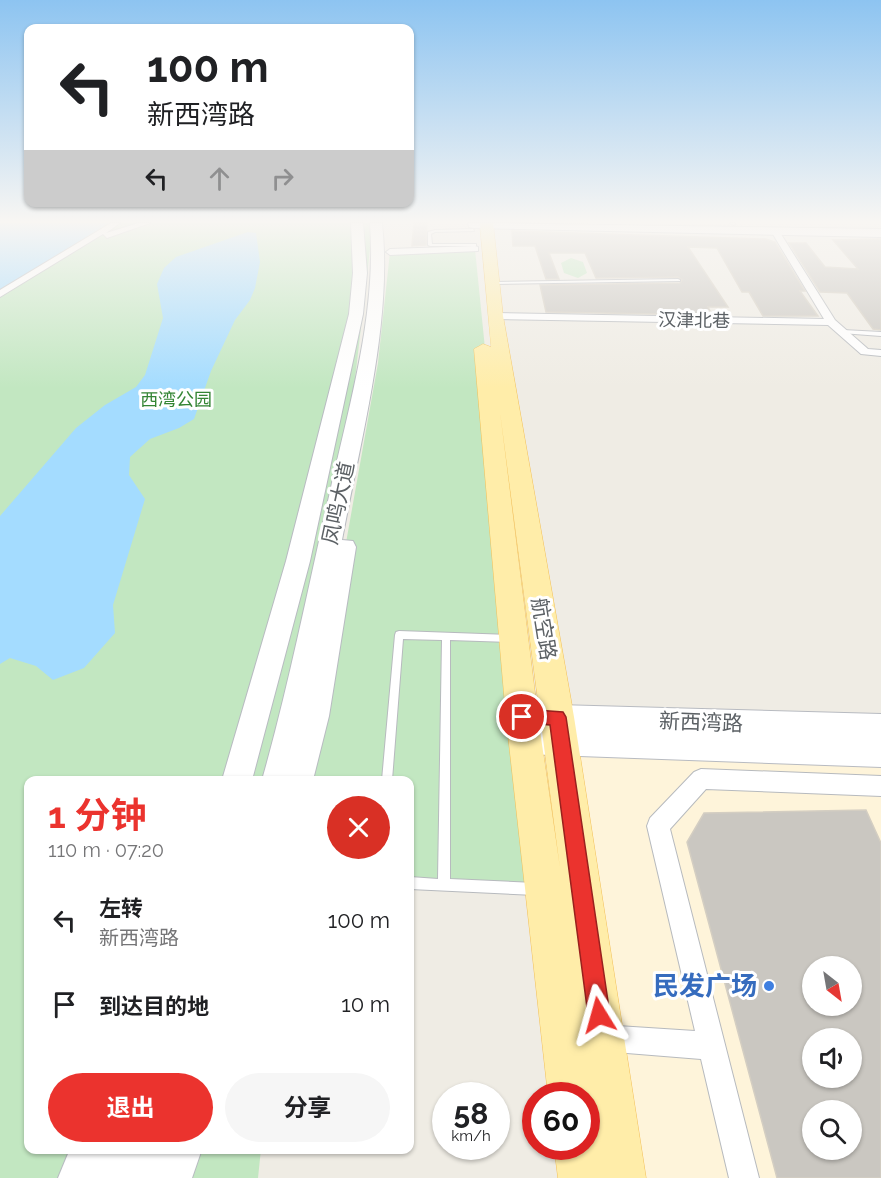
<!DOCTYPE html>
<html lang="zh">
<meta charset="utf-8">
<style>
:root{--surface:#fff;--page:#f6f6f6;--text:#202124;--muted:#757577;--accent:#eb332e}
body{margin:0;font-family:Raleway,"Noto Sans SC",sans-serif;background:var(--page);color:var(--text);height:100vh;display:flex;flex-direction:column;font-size:22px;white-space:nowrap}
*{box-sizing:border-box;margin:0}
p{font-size:20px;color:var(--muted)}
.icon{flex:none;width:33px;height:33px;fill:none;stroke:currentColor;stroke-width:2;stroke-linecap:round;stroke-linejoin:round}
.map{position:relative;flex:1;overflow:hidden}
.side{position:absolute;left:24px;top:776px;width:390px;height:378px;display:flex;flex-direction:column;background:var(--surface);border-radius:12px;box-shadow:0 2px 4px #0004}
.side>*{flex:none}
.top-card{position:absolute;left:24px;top:24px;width:390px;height:183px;border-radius:12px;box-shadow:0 2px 4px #0004;background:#fff;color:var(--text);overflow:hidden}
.needle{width:39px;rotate:149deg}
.tools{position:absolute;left:802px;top:956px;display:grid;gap:12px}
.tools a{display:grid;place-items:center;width:60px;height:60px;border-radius:50%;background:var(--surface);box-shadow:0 2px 4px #0004;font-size:30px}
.speed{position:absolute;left:432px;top:1082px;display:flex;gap:12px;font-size:30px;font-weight:700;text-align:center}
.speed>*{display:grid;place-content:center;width:78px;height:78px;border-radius:50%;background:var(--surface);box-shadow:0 2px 4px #0004;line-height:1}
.speed small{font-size:15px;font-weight:400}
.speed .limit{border:9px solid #d22;background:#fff;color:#111}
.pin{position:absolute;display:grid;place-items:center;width:51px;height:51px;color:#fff;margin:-26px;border:3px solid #fff;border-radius:50%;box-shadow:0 2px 6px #0007}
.me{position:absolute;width:66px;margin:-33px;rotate:352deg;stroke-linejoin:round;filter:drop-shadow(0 0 4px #0008)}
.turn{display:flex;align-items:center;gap:21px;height:126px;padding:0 24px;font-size:27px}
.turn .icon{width:78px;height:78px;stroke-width:2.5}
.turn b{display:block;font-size:42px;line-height:51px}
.lanes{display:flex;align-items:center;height:57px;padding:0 24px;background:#0003;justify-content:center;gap:30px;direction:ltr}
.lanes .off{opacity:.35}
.round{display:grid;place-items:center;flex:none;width:63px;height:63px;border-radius:32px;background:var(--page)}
.summary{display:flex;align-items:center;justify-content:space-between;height:102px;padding:0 24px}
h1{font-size:36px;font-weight:700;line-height:45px;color:var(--accent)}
.cta{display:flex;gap:12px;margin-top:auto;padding:12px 24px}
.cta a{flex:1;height:69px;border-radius:36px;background:var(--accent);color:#fff;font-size:24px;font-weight:700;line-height:69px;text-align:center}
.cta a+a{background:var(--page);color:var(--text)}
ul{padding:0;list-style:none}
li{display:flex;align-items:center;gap:18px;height:84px;padding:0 24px}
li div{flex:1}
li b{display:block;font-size:22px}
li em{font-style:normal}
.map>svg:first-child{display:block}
.commercial{fill:#fef4da;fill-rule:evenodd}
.green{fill:#c2e7c1}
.water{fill:#a4dcff}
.building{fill:#cac7c1;stroke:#d4cec2;stroke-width:1.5;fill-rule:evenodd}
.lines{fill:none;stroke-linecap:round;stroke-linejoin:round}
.lane-casing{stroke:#b7babe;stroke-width:2}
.street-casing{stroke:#b7babe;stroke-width:2}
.secondary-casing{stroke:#b8bbc1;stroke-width:2}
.primary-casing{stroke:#f3c059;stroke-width:1}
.lane{fill:#fff;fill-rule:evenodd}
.street{fill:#fff;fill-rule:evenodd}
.secondary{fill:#fff;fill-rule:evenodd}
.primary{fill:#ffeda9;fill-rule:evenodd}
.route{fill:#eb332e;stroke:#99211e;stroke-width:1.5}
.shop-dot{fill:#3f7fe0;stroke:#fff;stroke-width:2}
.labels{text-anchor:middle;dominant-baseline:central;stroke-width:6;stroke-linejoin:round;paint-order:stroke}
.far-street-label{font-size:18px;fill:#5c6165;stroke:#fff}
.far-park-label{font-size:18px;fill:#348534;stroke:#fff}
.street-label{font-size:21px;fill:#5c6165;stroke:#fff}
.near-shop-label{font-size:26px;font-weight:bold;fill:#366cbe;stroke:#fff;text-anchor:end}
</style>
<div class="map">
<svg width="881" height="1178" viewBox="0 0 881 1178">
<rect width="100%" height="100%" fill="#efece4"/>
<path class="commercial" d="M558,717L881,727V1178H622ZM813,966H852V1005H813ZM813,1038H852V1077H813ZM813,1110H852V1149H813Z"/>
<g class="green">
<path d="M109,223H373L318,700L378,363L390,252L475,249L522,717L544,890L410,883V780H28V1149H261L258,1178H0V290Z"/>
<path d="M571,258L583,262L587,273L578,278L564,273L561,263Z"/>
</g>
<g class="water">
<path d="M0,223H109L0,290Z"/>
<path d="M248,232L256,233L260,262L255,288L250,300L235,320L211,371L194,419L179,428L150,439L130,457L129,475L145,499L113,605L115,633L84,668L53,680L36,666L10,658L0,664V516L76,428L105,405L136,387L145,375L163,318L157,284L164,268L176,257Z"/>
</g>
<g class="building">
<path d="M414,223H427L426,245L412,246Z"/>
<path d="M512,231L766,239L775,242L805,291H800L818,316H763L749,292H742L717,248L688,247L728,307H708L712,315L546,312L540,285L680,283L682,280L678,277L596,278L585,253H549L559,279H546L535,246H513Z"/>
<path d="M881,239V330L873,329L847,293L820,292L789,243H806L825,267L858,269L833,240Z"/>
<path d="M866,810L881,843V1178H777L687,842L704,813ZM813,966H852V1005H813ZM813,1038H852V1077H813ZM813,1110H852V1149H813Z"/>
</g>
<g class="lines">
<g class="lane-casing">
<g id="lane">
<path d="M730,223H734L735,224L733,225Z"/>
<path d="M473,229L474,231L435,232L431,234L432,244H476V246H430L428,245V232L435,230Z"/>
<path d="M678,279L680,280V281L492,284L490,283L492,282Z"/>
<path d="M843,330L881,332V336L841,333L840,332Z"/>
<path d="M399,631L513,635L514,638L513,641L510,642L450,640V879L535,883L539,885L541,889L539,893L535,895L410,889V877L438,879L442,640L403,639L392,780H382L395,635L396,632Z"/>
</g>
</g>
<g class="street-casing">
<g id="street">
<path d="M111,223H120L106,233L139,223H150L107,238L103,234L0,297V290Z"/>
<path d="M775,228L779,231L835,320L868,349L881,350V356L861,354L828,325L495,319L490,316L495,313L824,319L771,231Z"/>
<path d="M475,246L478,247V251L390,255L386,252L390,249Z"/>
<path d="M701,769L881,776V796L706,789L670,829L759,1178H729L701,1059L602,1051L593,1047L589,1038L593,1029L602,1025L695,1031L647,826L650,818L694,772Z"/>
</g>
</g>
<g class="secondary-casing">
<g id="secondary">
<path d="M351,223H363L367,273L363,314L310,561L252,780H222L286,561L349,314L353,273Z"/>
<path d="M370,223H382C393,323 360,441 342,540L353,541L356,547L329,716L313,780H262C289,685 308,588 330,492C349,405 377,313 370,223Z"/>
<path d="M468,223L881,229V237L473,228L469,227Z"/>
<path d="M522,704L881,714V767L525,754L515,750L510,740L515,730L519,729L512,726L508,717L512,708Z"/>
<path d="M70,1149H202L192,1178H58Z"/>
</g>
</g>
<g class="primary-casing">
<path id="primary" d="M480,223H493L503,316L574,717L646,1178H558L554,1146H586V1126L591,1128L589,1107L586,1112V1095H548L506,717L474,349L483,344L491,347ZM500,412L560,868L538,717Z"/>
</g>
<use href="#lane" class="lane"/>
<use href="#street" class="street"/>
<use href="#secondary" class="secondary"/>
<use href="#primary" class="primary"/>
</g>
<linearGradient id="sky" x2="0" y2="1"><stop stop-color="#8dc4f1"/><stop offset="0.57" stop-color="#f8f6f3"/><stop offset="1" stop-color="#f8f6f3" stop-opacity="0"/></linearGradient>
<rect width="881" height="388" fill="url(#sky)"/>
<path class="route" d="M522,709L563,712L566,717L610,1015L607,1023L599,1026L592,1023L588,1015L550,725L516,722L514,717L516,711Z"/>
<circle class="shop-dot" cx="769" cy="986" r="6"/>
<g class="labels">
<g class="far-street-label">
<text transform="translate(694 320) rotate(1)">汉津北巷</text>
</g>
<g class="far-park-label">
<text x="176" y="399">西湾公园</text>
</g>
<g class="street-label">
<text transform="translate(338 503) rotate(-78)">凤鸣大道</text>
<text transform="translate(544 629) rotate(81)">航空路</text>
<text transform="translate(701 722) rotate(2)">新西湾路</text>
</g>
<g class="near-shop-label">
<text x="757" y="986">民发广场</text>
</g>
</g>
</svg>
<div class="tools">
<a><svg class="needle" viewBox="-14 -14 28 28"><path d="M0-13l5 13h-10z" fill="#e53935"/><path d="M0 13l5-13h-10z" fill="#757577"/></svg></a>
<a><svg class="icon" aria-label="sound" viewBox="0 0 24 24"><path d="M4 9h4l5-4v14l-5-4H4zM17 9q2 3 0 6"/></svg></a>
<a><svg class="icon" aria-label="search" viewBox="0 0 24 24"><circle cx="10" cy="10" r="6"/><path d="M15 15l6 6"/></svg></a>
</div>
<div class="speed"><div>58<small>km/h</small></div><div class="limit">60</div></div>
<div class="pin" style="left:522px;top:717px;background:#d93025"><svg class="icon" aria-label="arrive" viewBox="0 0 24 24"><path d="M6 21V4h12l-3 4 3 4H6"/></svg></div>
<svg class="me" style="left:599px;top:1015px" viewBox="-20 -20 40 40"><path d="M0-17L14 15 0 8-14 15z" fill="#eb332e" stroke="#fff" stroke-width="4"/></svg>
<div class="top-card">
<div class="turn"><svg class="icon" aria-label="left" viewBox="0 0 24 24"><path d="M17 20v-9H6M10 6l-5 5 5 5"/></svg><div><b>100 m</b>新西湾路</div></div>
<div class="lanes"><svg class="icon" aria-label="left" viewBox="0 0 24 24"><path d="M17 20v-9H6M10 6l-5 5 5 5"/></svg><svg class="icon off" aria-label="ahead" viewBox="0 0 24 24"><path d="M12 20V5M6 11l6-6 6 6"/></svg><svg class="icon off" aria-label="right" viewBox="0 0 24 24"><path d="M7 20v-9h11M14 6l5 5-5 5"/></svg></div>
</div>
<section class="side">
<div class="summary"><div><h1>1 分钟</h1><p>110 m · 07:20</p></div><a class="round" style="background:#d93025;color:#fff"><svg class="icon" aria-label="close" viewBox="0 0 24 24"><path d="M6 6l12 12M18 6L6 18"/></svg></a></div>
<ul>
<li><svg class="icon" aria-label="left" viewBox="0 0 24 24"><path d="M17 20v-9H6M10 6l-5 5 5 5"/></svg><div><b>左转</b><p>新西湾路</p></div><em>100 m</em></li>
<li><svg class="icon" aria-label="arrive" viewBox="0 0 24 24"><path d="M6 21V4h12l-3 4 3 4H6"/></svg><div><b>到达目的地</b></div><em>10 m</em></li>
</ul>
<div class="cta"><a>退出</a><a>分享</a></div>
</section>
</div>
